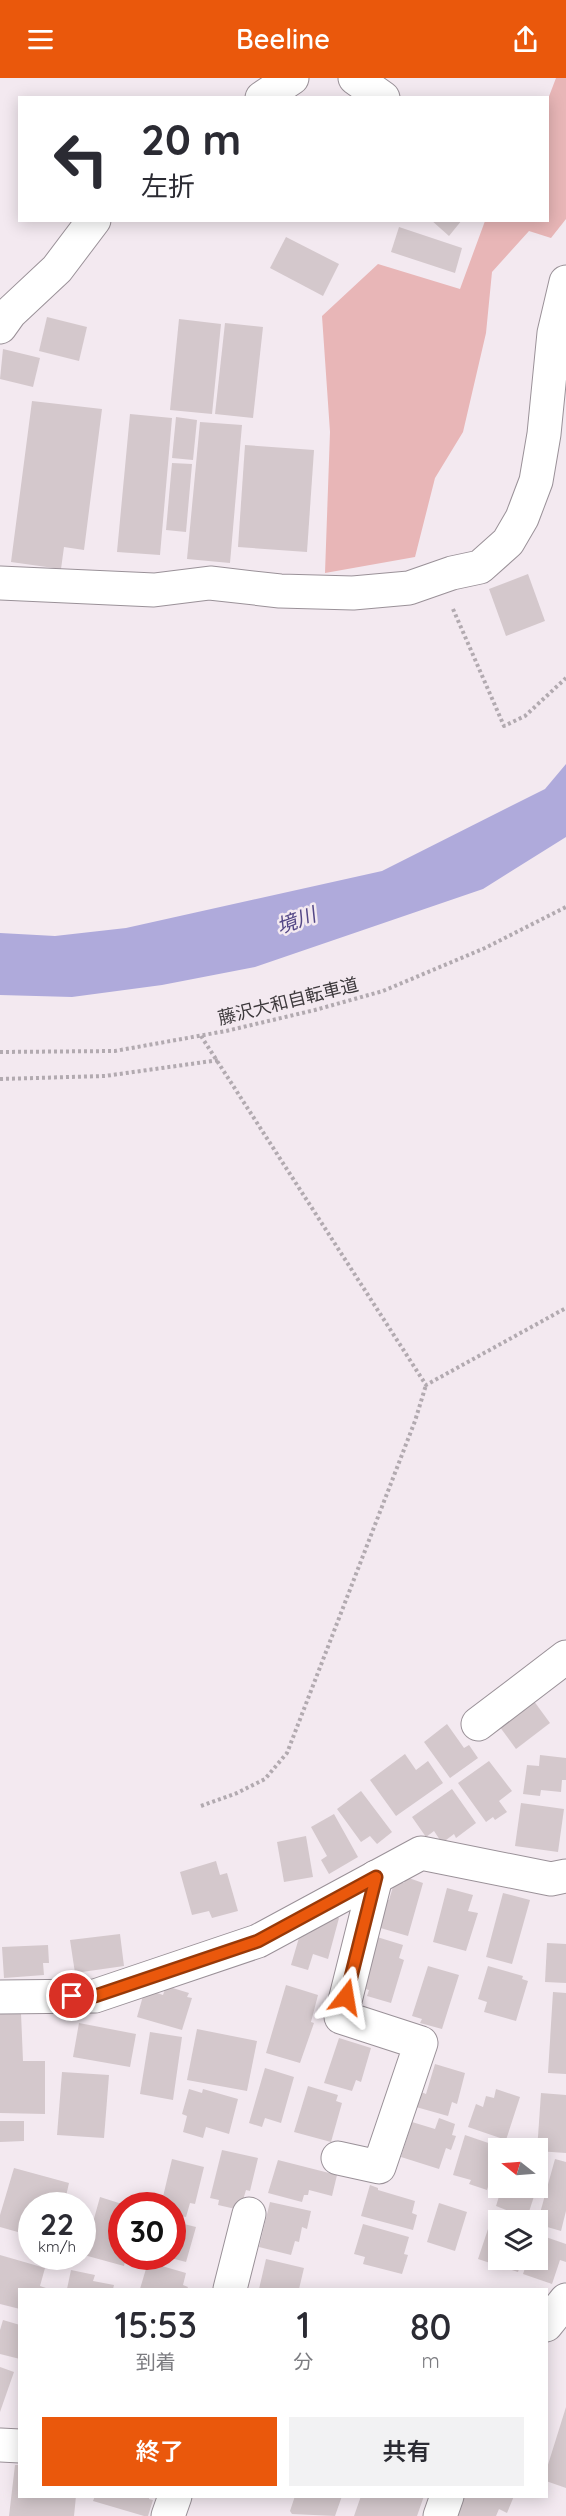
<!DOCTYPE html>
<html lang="ja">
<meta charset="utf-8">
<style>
:root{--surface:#fff;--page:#f2f2f3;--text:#2b2b33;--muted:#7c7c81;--accent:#ea580c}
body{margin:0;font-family:Quicksand,"Noto Sans JP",sans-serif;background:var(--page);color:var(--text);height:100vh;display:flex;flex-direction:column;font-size:22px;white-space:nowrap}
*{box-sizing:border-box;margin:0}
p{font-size:20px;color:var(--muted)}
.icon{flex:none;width:33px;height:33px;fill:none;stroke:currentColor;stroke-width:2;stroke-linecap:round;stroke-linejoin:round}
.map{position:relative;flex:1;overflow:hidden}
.details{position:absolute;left:18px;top:2210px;width:530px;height:210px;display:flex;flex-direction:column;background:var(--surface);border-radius:0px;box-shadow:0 3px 15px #0003}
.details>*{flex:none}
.hud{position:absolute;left:18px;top:18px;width:531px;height:126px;border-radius:0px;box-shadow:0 3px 15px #0003;background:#fff;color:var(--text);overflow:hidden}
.needle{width:39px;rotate:287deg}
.fabs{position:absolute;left:488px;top:2060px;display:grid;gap:12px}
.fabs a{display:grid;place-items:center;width:60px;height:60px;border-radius:0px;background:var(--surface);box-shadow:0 3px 15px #0003;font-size:30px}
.speed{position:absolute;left:18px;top:2114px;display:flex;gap:12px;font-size:30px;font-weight:700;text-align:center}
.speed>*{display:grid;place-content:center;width:78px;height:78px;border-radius:50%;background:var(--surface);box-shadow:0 3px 15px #0003;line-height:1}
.speed small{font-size:15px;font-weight:400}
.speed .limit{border:9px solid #d22;background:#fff;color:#111}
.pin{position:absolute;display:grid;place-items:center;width:51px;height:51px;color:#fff;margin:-26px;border:3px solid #fff;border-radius:50%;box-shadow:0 2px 6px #0007}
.me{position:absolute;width:66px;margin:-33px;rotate:14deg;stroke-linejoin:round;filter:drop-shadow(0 0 4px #0008)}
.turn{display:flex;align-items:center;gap:21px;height:126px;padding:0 24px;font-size:27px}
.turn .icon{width:78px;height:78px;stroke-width:2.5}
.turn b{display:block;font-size:42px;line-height:51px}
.eta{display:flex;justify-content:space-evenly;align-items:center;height:102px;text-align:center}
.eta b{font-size:36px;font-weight:600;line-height:42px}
.button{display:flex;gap:12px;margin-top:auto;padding:12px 24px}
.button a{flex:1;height:69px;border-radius:0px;background:var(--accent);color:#fff;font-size:24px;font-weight:600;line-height:69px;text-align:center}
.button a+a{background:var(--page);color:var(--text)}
header{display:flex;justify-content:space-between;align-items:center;height:78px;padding:0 24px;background:var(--accent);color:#fff;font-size:27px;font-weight:600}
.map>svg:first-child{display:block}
.green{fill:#e8b6b7}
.water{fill:#afaadb}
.building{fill:#d4c8cc}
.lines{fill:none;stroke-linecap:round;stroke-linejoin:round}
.minor-casing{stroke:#9a9198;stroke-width:35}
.path{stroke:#b2aab0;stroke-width:4;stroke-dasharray:3 3;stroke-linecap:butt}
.minor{stroke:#fff;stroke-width:33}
.route-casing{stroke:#983908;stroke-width:15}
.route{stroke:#ea580c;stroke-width:10}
.labels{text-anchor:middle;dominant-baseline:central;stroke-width:5;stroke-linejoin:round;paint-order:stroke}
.street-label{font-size:18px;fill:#3c383b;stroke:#f3e9f0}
.water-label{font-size:20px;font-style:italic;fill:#534786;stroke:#f3e9f0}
</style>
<header><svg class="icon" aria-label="menu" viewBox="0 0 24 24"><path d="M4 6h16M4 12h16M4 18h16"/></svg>Beeline<svg class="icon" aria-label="share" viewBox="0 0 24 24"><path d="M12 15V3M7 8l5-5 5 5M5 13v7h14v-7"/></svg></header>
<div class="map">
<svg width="566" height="2438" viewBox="0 0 566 2438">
<rect width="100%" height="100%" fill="#f3e9f0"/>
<path class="green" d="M556,0H566V141L551,160L529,153L492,194L486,255L463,354L435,400L415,479L325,495L330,354L322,238L378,186L460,211L485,143L548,142V21Z"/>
<path class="water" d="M566,686V759L483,811L255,889L162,907L72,919L0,917V855L55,858L126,850L382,793L545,711Z"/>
<g class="building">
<path d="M431,142H462L449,158Z"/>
<path d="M399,149L462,170L455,195L391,174Z"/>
<path d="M286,159L339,186L323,218L270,190Z"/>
<path d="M47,239L87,249L79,283L39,273Z"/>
<path d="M179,241L221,246L212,336L170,332Z"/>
<path d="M225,245L263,249L253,340L215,336Z"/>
<path d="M3,271L40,280L33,309L0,301Z"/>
<path d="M32,323L102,331L84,472L64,469L61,491L11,484Z"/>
<path d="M130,336L172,340L160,477L117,474Z"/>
<path d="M176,339L197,342L193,382L172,380Z"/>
<path d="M200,344L242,347L230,485L187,481Z"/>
<path d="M245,367L314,372L307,474L238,469Z"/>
<path d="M172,385L192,386L186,454L166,452Z"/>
<path d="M528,496L545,543L506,558L489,511Z"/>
<path d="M528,1615L550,1645L516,1671L494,1641Z"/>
<path d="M447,1646L464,1670L469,1667L478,1680L450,1700L424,1664Z"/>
<path d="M405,1676L416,1692L428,1683L443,1705L396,1738L370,1702Z"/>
<path d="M540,1677L566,1680V1702H562L561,1714L541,1712L540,1718L523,1716L527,1687L539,1688Z"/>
<path d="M489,1683L512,1713L499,1723L507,1734L495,1742L493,1739L486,1744L458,1705Z"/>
<path d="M452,1711L476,1745L456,1760L454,1756L442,1765L434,1753L426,1759L412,1739Z"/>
<path d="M361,1713L392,1754L377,1766L370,1758L361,1764L337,1731Z"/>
<path d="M521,1725L564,1731L558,1774L515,1768Z"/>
<path d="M334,1736L358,1779L329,1796L321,1782L327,1778L311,1749Z"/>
<path d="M306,1758L313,1799L284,1804L277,1764Z"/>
<path d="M216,1783L220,1797L227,1795L238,1833L212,1840L209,1833L192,1837L180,1794Z"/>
<path d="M406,1799L423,1805L408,1858L377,1849L385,1821L389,1822L395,1802L404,1805Z"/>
<path d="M447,1810L473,1817L468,1833L478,1835L466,1873L433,1864Z"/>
<path d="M503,1815L530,1822L512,1886L486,1879Z"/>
<path d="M320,1834L339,1840L328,1881L313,1876L308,1892L291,1887L303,1846Z"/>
<path d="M120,1856L124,1888L75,1895L70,1862Z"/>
<path d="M377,1859L403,1867L399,1880L404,1882L391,1925L367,1918L369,1912L362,1910Z"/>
<path d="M547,1865L566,1866V1905L545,1904Z"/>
<path d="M48,1867L49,1885H43L44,1897L4,1900L2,1869Z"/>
<path d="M428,1888L459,1897L442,1951L420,1945L422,1941L412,1938Z"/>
<path d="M488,1888L523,1898L522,1901L528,1903L516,1943L484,1934L487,1924L478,1921Z"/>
<path d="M286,1907L318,1917L311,1944L314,1945L300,1985L266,1975Z"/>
<path d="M166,1908L189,1915L187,1919L192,1920L182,1952L137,1939L145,1911L163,1917Z"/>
<path d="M553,1914L566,1915V1996L548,1995Z"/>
<path d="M0,1935H21L23,1983H45V2036L0,2035Z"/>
<path d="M79,1945L136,1956L130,1989L73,1979Z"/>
<path d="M197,1951L257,1963L247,2013L187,2002Z"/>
<path d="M150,1954L182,1959L173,2022L140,2016Z"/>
<path d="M339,1960L371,1970L361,2004L356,2002L352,2013L324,2005Z"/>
<path d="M435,1986L465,1995L457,2026L452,2024L448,2038L416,2029L421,2014L426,2016Z"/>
<path d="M265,1990L294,1999L281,2045L265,2040L262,2049L249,2045Z"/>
<path d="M62,1994L109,1997L104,2060L57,2057Z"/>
<path d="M308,2008L338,2017L336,2023L342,2025L331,2064L294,2054Z"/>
<path d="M189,2011L202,2015L203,2011L238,2021L229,2056L206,2049L203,2060L183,2054L187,2038L182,2036Z"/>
<path d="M496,2011L520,2019L506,2062L468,2049L476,2026L483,2029L486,2018L494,2020Z"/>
<path d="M541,2015L566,2017V2075L537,2073Z"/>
<path d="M439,2040L455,2046L452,2057L456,2058L451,2072L446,2070L439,2091L401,2079L412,2044L435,2051Z"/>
<path d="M0,2043H24V2063L0,2064Z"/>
<path d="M465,2057L503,2070H498V2078L487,2112L469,2106L471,2102L453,2097Z"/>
<path d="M222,2072L258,2080L250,2113L246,2112L240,2132L218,2127L219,2122L210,2120Z"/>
<path d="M172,2081L204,2089L195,2126L190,2125L186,2139L172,2136V2127H161Z"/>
<path d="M555,2081L566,2084V2133L561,2153L537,2146Z"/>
<path d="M278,2082L337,2097L332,2118L309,2112L308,2117H304L302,2124L268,2115Z"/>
<path d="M537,2089L543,2091L537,2108Z"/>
<path d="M14,2090L69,2105L64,2127H32V2158L0,2149V2137Z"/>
<path d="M370,2107L378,2110V2112L415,2123L412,2135L417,2137L413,2152L361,2138Z"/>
<path d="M502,2109H537L527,2140L496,2128Z"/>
<path d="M100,2119L122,2126V2178H126L124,2188L84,2177Z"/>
<path d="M270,2124L311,2133L307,2151L302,2149L299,2164L295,2163L291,2177L259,2169Z"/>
<path d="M439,2125L467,2134L455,2173L427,2164Z"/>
<path d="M172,2143L196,2149L186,2184L167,2179L172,2178Z"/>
<path d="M490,2145L498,2147V2181H522L518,2194L478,2181Z"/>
<path d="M363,2146L409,2159L404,2176L408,2177L402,2196L363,2186L365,2179L354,2176Z"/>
<path d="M537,2156L566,2166V2184L560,2182L552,2206L523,2196L528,2181H537Z"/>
<path d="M0,2177L45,2190L40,2208L49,2211H20V2231L0,2226Z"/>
<path d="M266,2181L304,2190L299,2211H259Z"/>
<path d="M148,2184L186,2195L183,2207L188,2209L187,2211H140Z"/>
<path d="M71,2192L95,2197L93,2203L114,2207L113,2211H67Z"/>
<path d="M3,2242L20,2247V2281L0,2276V2252Z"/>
<path d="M0,2289L14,2294L0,2334Z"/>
<path d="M566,2329V2410L546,2403V2393Z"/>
<path d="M15,2387H20V2418H76L74,2438H9Z"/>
<path d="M95,2418H149V2421L153,2422L148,2438H144L93,2423Z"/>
<path d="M295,2418H342L335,2438L292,2436L290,2433Z"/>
<path d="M361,2418H424L417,2438H354Z"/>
<path d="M459,2418H514L507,2435L499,2431L496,2438H452Z"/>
</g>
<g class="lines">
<g class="minor-casing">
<g id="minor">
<path d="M355,0L383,20"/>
<path d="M262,20L292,0"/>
<path d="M0,249L10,235L57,191L94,142"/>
<path d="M0,505L154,512L210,505L280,513L353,515L409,510L452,495L480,489L508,464L522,440L536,403L544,356L554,255L566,204"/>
<path d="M478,1646L566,1579"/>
<path d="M0,1919L95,1918L258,1863L421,1775L551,1801L566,1798"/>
<path d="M338,2080L379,2089L421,1965L341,1939L376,1799"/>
<path d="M230,2211L249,2136"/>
<path d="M546,2247L566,2222"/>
<path d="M0,2367L20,2368"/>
<path d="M168,2438L175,2418"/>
<path d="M440,2438L447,2418"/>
</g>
</g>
<g class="path">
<path d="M453,531L504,648L525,638L566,600"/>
<path d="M201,958L426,1307L566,1230"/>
<path d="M0,974L115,973L226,953L315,932L383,913L485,870L566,829"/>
<path d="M0,1001L105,998L219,982"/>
<path d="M201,1728L237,1715L265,1701L287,1675L415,1343L426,1307"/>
</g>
<use href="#minor" class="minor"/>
</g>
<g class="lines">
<g class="route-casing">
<path id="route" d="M72,1918H95L258,1863L376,1799L346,1919"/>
</g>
<use href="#route" class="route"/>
</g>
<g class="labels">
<g class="street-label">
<text transform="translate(288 923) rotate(-14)">藤沢大和自転車道</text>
</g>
<g class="water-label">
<text transform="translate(296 842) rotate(-20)">境川</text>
</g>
</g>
</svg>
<div class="fabs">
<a><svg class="needle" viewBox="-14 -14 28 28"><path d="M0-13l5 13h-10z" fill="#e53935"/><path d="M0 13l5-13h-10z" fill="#7c7c81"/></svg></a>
<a><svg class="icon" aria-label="layers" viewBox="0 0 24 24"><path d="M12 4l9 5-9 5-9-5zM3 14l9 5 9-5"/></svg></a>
</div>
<div class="speed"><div>22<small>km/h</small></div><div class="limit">30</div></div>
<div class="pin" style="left:72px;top:1918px;background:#d93025"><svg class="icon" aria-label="arrive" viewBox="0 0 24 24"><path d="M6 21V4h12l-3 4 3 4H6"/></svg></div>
<svg class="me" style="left:346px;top:1919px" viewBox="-20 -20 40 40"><path d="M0-17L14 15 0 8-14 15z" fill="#ea580c" stroke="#fff" stroke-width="4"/></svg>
<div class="hud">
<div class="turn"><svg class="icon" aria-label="left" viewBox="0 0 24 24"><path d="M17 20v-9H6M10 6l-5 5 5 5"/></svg><div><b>20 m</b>左折</div></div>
</div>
<section class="details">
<div class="eta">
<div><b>15:53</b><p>到着</p></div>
<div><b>1</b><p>分</p></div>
<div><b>80</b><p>m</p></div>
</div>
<div class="button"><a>終了</a><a>共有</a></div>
</section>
</div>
